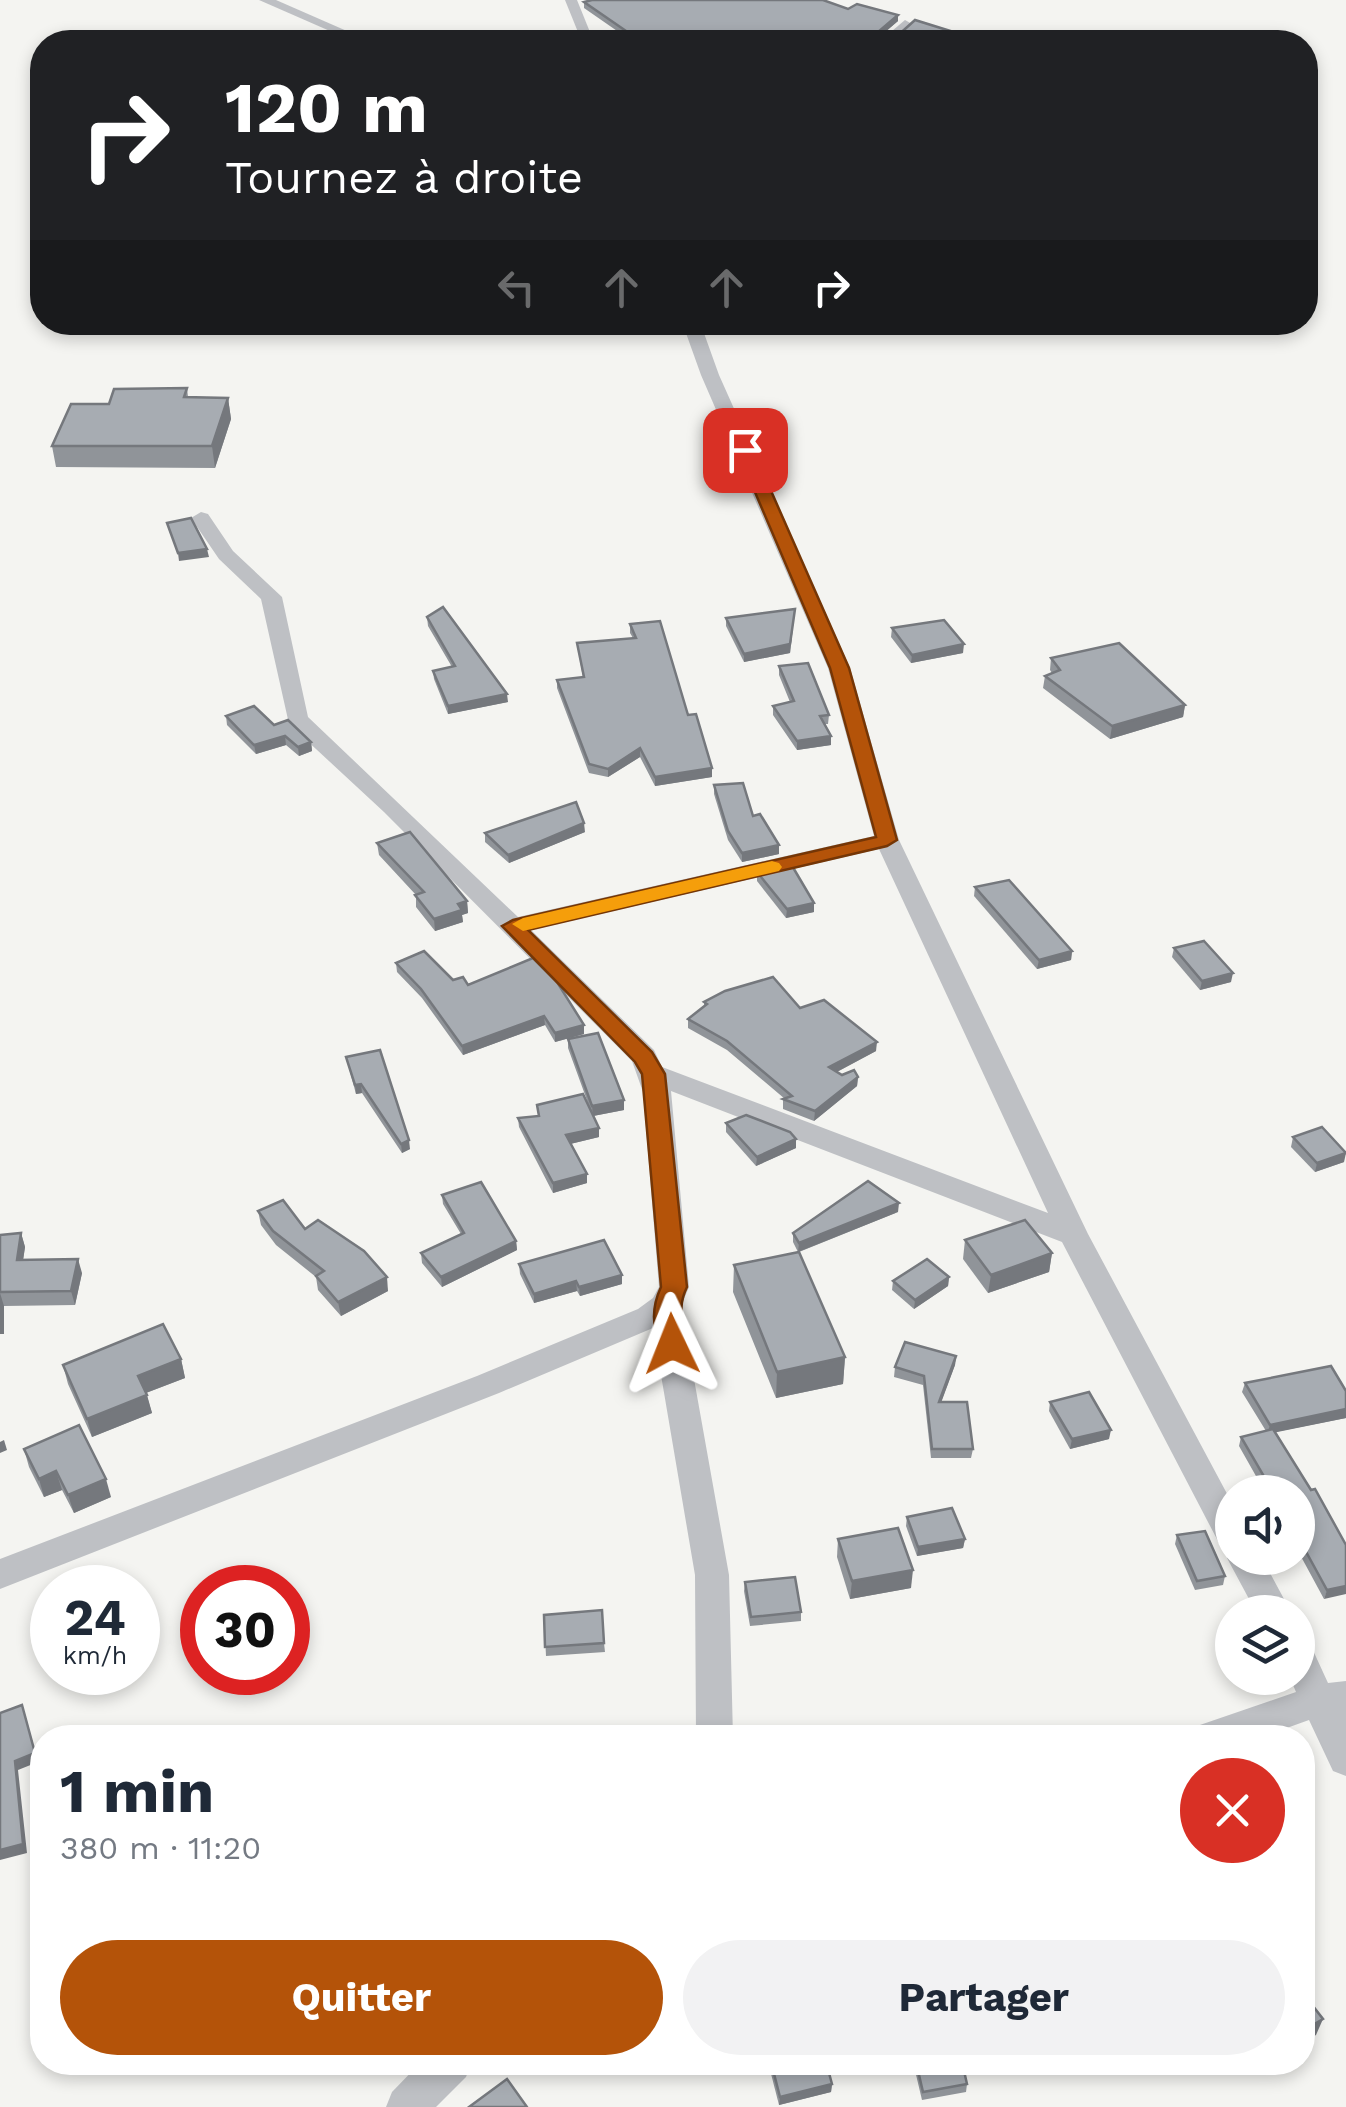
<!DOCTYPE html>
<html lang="fr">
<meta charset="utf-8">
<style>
:root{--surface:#fff;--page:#f2f2f3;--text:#1f2937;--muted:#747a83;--accent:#b45309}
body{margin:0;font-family:"Work Sans",sans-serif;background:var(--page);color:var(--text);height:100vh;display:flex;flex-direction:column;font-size:38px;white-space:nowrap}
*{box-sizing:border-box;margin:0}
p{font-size:32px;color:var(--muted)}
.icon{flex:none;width:55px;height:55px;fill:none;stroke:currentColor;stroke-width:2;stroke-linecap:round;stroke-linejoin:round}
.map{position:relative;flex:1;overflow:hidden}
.drawer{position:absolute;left:30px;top:1725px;width:1285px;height:350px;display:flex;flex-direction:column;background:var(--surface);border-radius:40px;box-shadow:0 5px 15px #0003}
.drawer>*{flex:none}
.top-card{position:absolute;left:30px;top:30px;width:1288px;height:305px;border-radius:40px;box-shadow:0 5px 15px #0003;background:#202124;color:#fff;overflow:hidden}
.fabs{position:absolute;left:1215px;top:1475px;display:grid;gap:20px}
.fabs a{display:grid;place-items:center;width:100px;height:100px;border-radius:50%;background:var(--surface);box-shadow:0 5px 15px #0003;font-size:50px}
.speed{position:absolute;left:30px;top:1565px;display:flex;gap:20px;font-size:50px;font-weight:700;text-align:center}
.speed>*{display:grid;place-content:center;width:130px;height:130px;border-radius:50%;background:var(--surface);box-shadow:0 5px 15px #0003;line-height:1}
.speed small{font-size:25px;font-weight:400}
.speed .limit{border:15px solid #d22;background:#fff;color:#111}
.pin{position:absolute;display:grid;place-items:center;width:85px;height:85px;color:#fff;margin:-42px;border-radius:20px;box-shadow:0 5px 15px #0006}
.me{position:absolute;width:110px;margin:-55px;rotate:358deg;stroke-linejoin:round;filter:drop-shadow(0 0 8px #0008)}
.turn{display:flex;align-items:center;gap:35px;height:210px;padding:0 30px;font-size:45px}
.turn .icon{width:130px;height:130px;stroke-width:2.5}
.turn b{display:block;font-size:70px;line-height:85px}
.lanes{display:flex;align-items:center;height:95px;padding:0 30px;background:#0003;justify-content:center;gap:50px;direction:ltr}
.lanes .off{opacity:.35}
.round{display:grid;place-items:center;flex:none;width:105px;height:105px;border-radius:52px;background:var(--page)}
.headline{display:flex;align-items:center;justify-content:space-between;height:170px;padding:0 30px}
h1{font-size:60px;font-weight:700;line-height:75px}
.cta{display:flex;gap:20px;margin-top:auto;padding:20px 30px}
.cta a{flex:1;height:115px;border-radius:60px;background:var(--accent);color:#fff;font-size:40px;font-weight:700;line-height:115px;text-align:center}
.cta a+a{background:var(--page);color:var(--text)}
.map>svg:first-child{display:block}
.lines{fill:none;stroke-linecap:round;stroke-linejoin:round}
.minor{fill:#bec0c4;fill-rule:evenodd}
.wall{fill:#909499}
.shaded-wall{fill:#75787d}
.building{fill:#a7acb2;stroke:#75787d;stroke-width:2.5}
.route{fill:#b45309;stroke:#753606;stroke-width:2.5}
.slow{fill:#f59e0b}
</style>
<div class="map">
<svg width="1346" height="2107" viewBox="0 0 1346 2107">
<rect width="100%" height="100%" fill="#f4f4f1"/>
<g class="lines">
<g class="minor">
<path d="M259,0H276L372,42H355Z"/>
<path d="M565,0H577L594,42H582Z"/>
<path d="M905,20L912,24L892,42H879Z"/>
<path d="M682,322H700L719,375L850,668L899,840L1088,1234L1232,1503V1558H1262L1291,1612H1256L1227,1558L1231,1549L1220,1545L1062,1242L671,1091L689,1287L681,1306L729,1575L733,1738H696L695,1575L653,1328L499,1393L0,1589V1559L477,1376L638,1309L653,1298L659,1287L643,1092L632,1061L384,812L289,724L261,599L219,559L191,518L201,512L208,514L233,551L282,597L308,717L518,917L874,836L828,668L701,375ZM879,849L1048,1213L662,1067L654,1050L531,930Z"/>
<path d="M1298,1641L1311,1646L1328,1683L1346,1681V1776L1333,1771L1309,1720L1259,1738H1192L1197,1726L1296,1692L1290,1678H1298Z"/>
<path d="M421,2062H472L466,2077L436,2107H386L392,2092Z"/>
</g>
</g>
<g class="wall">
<path d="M584,2L848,9L898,21L879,37V39L975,42H633L584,8Z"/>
<path d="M187,388L188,397L228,398L231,419L215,468L56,467L52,446L109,404Z"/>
<path d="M795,609L790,653L744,662L726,626V618Z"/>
<path d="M427,617L508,702L448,714L434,679L433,671L452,667L428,626Z"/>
<path d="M630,624L688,715L712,768V777L655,786L640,757L608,777L589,773L557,688V680L583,678L577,643L633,638L630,633Z"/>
<path d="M892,628L963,653L911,663L891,637Z"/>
<path d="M1051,658L1185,705L1183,717L1110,739L1043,688L1045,676L1052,673L1050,670Z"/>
<path d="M779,666L829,715L828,724H824L831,736V745L797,750L773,715V706L790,702L779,675Z"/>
<path d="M226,716L274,725L311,742L312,751L299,756L286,745L256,754L227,725Z"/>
<path d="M714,785L779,845V854L742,862L728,840L714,794Z"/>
<path d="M585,832L509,863L485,842V833Z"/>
<path d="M377,843L467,901L468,913L462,915L463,922L435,931L416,907V895L379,855Z"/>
<path d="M757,872L814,903V912L786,918L757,881Z"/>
<path d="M975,887L1072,951L1071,960L1037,969L974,896Z"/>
<path d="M1174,948L1231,982L1200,990L1172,957Z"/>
<path d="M396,963L468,985L584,1034L555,1042L545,1025L463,1055L422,998L397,972Z"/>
<path d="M704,1002L800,1008L876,1051L837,1072L842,1075L858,1077L857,1086L814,1121L783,1109V1099H785L727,1050L688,1028V1019L704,1007Z"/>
<path d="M568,1039L624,1110L593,1116L599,1128V1137L570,1144L587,1174V1183L553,1193L519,1127L518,1118L592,1114L568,1048Z"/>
<path d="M346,1057L410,1149L402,1153L362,1093L356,1094Z"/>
<path d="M726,1123L796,1139V1148L756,1166L726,1132Z"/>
<path d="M1293,1137L1344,1162L1315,1172L1291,1147Z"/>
<path d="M442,1195L516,1241L517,1250L442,1287L422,1263L421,1253L461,1234L443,1204Z"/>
<path d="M258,1211L305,1229L388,1291L341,1316L318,1290L316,1277L276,1245L261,1225Z"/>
<path d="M898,1212L799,1252L845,1357L843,1384L776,1398L733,1292L734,1265L798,1252L793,1242V1233Z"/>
<path d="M21,1233L25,1247L23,1260L82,1273L75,1305L4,1306V1334H0V1235Z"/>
<path d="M965,1240L1052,1253L1049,1272L988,1293L963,1259Z"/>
<path d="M519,1264L622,1284L580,1296L577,1291L534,1303L520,1274Z"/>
<path d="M949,1277L948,1286L914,1309L892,1290L893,1281Z"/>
<path d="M956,1356L955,1365L941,1402L973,1449L971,1458H931L923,1385L894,1377L895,1367Z"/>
<path d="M181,1359L185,1378L146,1393L152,1413L92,1437L68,1384L63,1365Z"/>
<path d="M1245,1383L1346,1391V1418L1275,1432L1346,1545L1324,1599L1298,1551V1492H1265L1239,1446L1241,1437L1266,1431L1242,1392Z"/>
<path d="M1050,1402L1109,1439L1070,1449L1049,1411Z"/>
<path d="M24,1449L111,1497L74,1513L62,1490L44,1497L29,1467Z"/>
<path d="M907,1517L965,1539L963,1548L917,1556L906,1526Z"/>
<path d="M1177,1535L1225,1576L1223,1585L1195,1590L1175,1544Z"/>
<path d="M838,1539L911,1588L850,1599L837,1557Z"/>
<path d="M745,1582L801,1612V1621L750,1626L744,1591Z"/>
<path d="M544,1615L604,1643L605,1652L546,1656Z"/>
<path d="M768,2062H826L832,2084L831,2092L779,2105Z"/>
<path d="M913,2062H962L967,2084L966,2092L922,2100Z"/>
</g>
<g class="shaded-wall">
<path d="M898,15V21L877,39V33Z"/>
<path d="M228,398L231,419L215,468L212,446Z"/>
<path d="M207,549L209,557L179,561L178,553Z"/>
<path d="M795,609L790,653L744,662V654Z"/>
<path d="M964,644L963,653L911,663L912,655Z"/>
<path d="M507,694L508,702L448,714V706Z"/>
<path d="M1185,705L1183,717L1110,739L1112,726Z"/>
<path d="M285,736L286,745L256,754L254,745Z"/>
<path d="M831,736V745L797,750V741Z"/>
<path d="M311,742L312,751L299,756L298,747Z"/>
<path d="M640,748V757L608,777V769Z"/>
<path d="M712,768V777L655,786V777Z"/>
<path d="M584,823L585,832L509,863L508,855Z"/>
<path d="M779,845V854L742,862V853Z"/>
<path d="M467,901L468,913L462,915L463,922L435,931L434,919L458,904Z"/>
<path d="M814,903V912L786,918L787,909Z"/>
<path d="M1072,951L1071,960L1037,969L1039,960Z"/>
<path d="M1233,973L1231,982L1200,990L1202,981Z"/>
<path d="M544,1016L545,1025L463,1055L462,1046Z"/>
<path d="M584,1025V1034L555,1042V1033Z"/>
<path d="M877,1042L876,1051L829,1076V1067Z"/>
<path d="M858,1077L857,1086L814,1121L815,1111Z"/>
<path d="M361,1084L362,1093L356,1094L355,1085Z"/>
<path d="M624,1100V1110L593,1116L592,1106Z"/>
<path d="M599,1128V1137L566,1145V1135Z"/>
<path d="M796,1139V1148L756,1166L757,1157Z"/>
<path d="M409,1140L410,1149L402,1153L401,1144Z"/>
<path d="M1346,1153L1344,1162L1315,1172L1317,1163Z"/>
<path d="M587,1174V1183L553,1193V1183Z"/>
<path d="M899,1203L898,1212L798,1252L799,1243Z"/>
<path d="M21,1233L25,1247L21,1274L17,1260Z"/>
<path d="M516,1241L517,1250L442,1287L441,1277Z"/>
<path d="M1052,1253L1049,1272L988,1293L991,1275Z"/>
<path d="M78,1259L82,1273L75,1305L71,1291Z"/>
<path d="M622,1275V1284L580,1296L579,1287Z"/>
<path d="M387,1277L388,1291L341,1316L338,1302Z"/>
<path d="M949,1277L948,1286L914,1309L915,1300Z"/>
<path d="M576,1281L577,1291L534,1303V1294Z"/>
<path d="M0,1293L4,1306V1334H0Z"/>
<path d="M956,1356L955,1365L938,1411L939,1402Z"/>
<path d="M845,1357L843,1384L776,1398L777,1372Z"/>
<path d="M181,1359L185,1378L143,1394L138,1376Z"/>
<path d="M147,1395L152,1413L92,1437L87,1419Z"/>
<path d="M1346,1409V1418L1267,1434L1270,1425Z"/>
<path d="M1111,1430L1109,1439L1070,1449L1072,1439Z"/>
<path d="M4,1440L7,1450L0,1453V1442Z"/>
<path d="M56,1471L62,1490L44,1497L39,1479Z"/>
<path d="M106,1479L111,1497L74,1513L68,1495Z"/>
<path d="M965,1539L963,1548L917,1556L918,1547Z"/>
<path d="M913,1570L911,1588L850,1599L852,1581Z"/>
<path d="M1346,1586V1594L1324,1599L1327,1590Z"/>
<path d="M25,1714L38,1762L18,1770L27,1853L0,1860V1850L15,1761Z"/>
<path d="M1323,2019L1316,2035L1302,2043V2031Z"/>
<path d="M832,2084L831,2092L779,2105L780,2097Z"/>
</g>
<g class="building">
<path d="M592,0H823L848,9L857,4L898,15L877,33L879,39L895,38L915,20L976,39L965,42H642L584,2Z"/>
<path d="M187,388L184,397L228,398L212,446H52L71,404H109L114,389Z"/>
<path d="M191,518L207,549L178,553L167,523Z"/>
<path d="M443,607L507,694L448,706L433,671L455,666L427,617Z"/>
<path d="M795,609L790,644L744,654L726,618Z"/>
<path d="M944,620L964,644L912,655L892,628Z"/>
<path d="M660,621L688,715L696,714L712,768L655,777L640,748L608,769L589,764L557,680L584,677L577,643L636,638L630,624Z"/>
<path d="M1119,643L1185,705L1112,726L1045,676L1060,670L1051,658Z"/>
<path d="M808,663L829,715L820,716L831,736L797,741L773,706L794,701L779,666Z"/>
<path d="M254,706L274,725L288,720L311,742L298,747L285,736L254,745L226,716Z"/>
<path d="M743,783L753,816L760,814L779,845L742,853L728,831L714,785Z"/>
<path d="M576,802L584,823L508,855L485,833Z"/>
<path d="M410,832L467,901L458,904L462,910L434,919L415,895L424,892L377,843Z"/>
<path d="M791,864L814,903L787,909L757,872Z"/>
<path d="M1009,880L1072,951L1039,960L975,887Z"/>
<path d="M1204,941L1233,973L1202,981L1174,948Z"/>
<path d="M424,951L453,980L463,977L468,985L533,958L557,982L584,1025L555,1033L544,1016L462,1046L421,989L396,963Z"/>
<path d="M773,977L800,1008L824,1000L877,1042L829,1067L842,1075L854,1070L858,1077L815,1111L783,1099L792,1096L727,1041L688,1019L707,1004L704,1002L725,991Z"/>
<path d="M598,1033L624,1100L592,1106L568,1039Z"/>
<path d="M380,1050L409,1140L401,1144L361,1084L355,1085L346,1057Z"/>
<path d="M583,1094L599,1128L566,1135L587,1174L553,1183L518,1118L539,1116L537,1105Z"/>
<path d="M746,1115L790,1132L796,1139L757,1157L726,1123Z"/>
<path d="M1322,1127L1346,1153L1317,1163L1293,1137Z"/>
<path d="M868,1181L899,1203L799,1243L793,1233Z"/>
<path d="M481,1182L516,1241L441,1277L421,1253L464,1233L442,1195Z"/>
<path d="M283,1200L305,1229L318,1220L364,1251L387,1277L338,1302L316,1276L324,1271L273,1231L258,1211Z"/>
<path d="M1025,1220L1052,1253L991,1275L965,1240Z"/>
<path d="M21,1233L17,1260L78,1259L71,1291L0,1292V1235Z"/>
<path d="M604,1240L622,1275L579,1287L576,1281L534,1294L519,1264Z"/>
<path d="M799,1252L845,1357L777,1372L734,1265Z"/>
<path d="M927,1259L949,1277L915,1300L893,1281Z"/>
<path d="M163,1324L181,1359L138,1376L147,1395L87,1419L63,1365Z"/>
<path d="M905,1342L956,1356L939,1402H967L973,1449H932L924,1376L895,1367Z"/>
<path d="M1331,1366L1346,1391V1409L1270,1425L1245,1383Z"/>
<path d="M1089,1392L1111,1430L1072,1439L1050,1402Z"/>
<path d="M79,1425L106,1479L68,1495L56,1471L39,1479L24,1449Z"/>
<path d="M1273,1429L1311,1490L1315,1489L1346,1545V1586L1327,1590L1298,1537V1492H1273L1241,1437Z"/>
<path d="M952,1508L965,1539L918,1547L907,1517Z"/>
<path d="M898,1528L913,1570L852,1581L838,1539Z"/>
<path d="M1205,1531L1225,1576L1197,1581L1177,1535Z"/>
<path d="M795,1577L801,1612L751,1617L745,1582Z"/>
<path d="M602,1610L604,1643L545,1647L544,1615Z"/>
<path d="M22,1705L35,1753L15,1761L23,1844L0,1850V1713Z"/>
<path d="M1302,1992L1323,2019L1302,2031Z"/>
<path d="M771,2062H826L832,2084L780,2097Z"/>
<path d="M916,2062H962L967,2084L923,2092Z"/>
<path d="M507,2079L527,2107H469Z"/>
</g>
<path class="route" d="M740,446L753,450L849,668L897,840L887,846L528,930L652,1052L665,1074L687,1287C673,1315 691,1332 681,1351H663C652,1330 651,1308 661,1287L642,1074L635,1062L502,926L513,920L876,837L830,668L737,450Z"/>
<path class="slow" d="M772,861L779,863L782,867L779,871L523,931L512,924L523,918Z"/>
</svg>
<div class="fabs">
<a><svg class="icon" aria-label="sound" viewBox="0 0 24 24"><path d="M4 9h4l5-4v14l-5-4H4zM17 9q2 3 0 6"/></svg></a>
<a><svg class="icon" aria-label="layers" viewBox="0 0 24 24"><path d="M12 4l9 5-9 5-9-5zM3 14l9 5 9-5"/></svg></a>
</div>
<div class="speed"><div>24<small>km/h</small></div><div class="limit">30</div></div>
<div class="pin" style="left:745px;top:450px;background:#d93025"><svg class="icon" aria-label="arrive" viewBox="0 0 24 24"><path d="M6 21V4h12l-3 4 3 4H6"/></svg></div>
<svg class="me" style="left:672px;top:1344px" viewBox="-20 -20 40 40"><path d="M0-17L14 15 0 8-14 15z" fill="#b45309" stroke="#fff" stroke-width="4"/></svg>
<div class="top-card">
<div class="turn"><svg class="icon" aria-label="right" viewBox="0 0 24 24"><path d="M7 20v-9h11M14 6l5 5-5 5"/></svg><div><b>120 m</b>Tournez à droite</div></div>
<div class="lanes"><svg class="icon off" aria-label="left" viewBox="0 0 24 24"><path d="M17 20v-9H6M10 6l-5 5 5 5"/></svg><svg class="icon off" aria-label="ahead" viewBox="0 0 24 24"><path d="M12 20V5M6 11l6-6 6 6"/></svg><svg class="icon off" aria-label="ahead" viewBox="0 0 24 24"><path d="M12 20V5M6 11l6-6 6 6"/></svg><svg class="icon" aria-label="right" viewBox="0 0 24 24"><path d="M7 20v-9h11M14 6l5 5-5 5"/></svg></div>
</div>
<section class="drawer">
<div class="headline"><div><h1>1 min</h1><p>380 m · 11:20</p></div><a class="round" style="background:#d93025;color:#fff"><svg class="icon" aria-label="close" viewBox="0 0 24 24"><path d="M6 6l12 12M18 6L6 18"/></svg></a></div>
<div class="cta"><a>Quitter</a><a>Partager</a></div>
</section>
</div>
